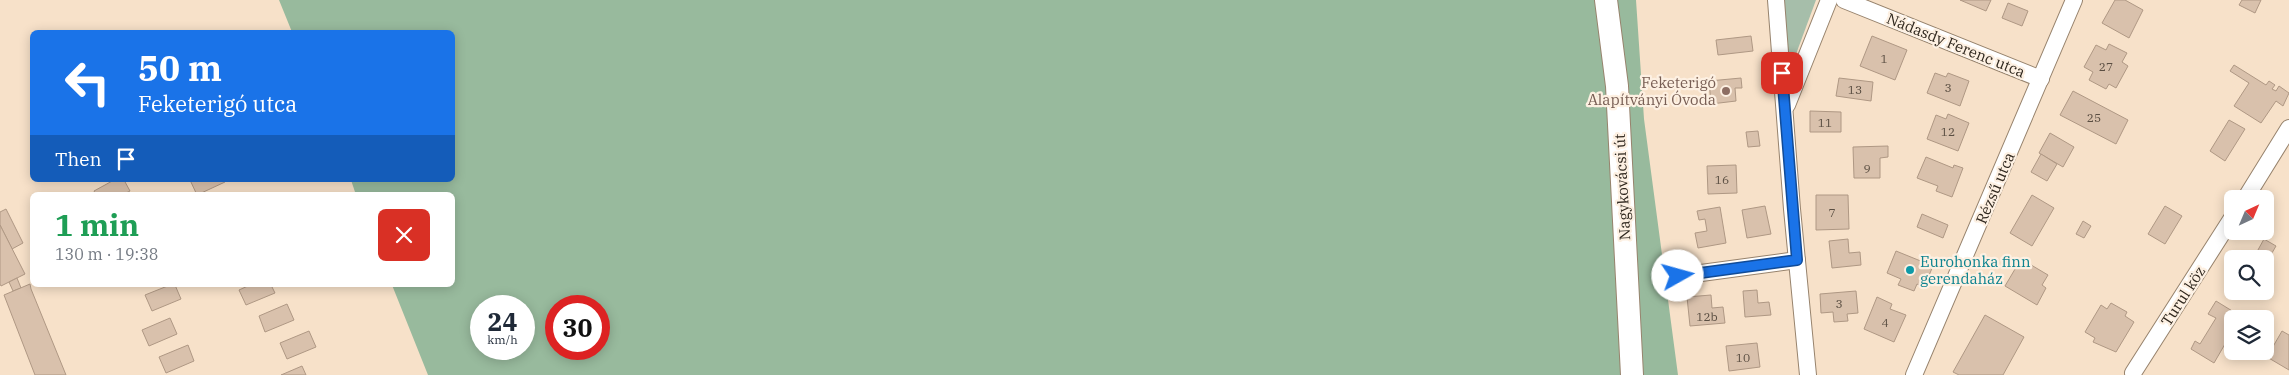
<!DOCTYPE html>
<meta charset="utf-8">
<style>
:root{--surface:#fff;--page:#f6f6f7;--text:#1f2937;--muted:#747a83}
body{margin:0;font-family:"IBM Plex Serif",serif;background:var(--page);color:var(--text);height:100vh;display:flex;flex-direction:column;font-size:19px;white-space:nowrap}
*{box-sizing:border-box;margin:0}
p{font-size:16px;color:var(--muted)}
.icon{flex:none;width:28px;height:28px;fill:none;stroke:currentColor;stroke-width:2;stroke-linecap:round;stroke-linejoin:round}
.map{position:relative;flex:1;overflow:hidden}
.panel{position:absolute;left:30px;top:192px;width:425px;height:95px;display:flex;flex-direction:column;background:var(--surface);border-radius:8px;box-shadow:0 2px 12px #0003}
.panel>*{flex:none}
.banner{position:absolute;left:30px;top:30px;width:425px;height:152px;border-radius:8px;box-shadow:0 2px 12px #0003;background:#1a73e8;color:#fff;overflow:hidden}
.needle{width:32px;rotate:44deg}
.controls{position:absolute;left:2224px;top:190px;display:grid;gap:10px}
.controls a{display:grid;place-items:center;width:50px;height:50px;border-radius:8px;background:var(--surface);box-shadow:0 2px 12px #0003;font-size:25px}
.speed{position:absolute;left:470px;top:295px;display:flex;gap:10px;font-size:25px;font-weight:700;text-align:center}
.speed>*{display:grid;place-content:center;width:65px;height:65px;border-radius:50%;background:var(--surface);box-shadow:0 2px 12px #0003;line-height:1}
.speed small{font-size:12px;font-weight:400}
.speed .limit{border:8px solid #d22;background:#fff;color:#111}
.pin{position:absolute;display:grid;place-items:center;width:42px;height:42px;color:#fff;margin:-21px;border-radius:10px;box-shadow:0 2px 8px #0006}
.me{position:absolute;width:55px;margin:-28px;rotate:83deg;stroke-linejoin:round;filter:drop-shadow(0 0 4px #0008)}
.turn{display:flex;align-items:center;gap:18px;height:105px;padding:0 25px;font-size:22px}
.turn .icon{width:65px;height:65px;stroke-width:2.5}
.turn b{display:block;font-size:35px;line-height:42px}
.then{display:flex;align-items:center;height:48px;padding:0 25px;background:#0003;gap:10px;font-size:19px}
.round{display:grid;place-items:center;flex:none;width:52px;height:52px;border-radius:8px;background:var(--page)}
.headline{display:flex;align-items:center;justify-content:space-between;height:85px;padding:0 25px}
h1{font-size:30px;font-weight:700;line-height:38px;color:#1e9e55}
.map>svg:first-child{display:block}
.green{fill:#a6beaa}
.forest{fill:#98ba9d;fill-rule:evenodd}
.building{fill:#d9c1ac;stroke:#af9884}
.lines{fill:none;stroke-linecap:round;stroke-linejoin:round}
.street-casing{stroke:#97836d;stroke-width:18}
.secondary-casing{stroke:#97836d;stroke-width:24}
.street{stroke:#fff;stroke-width:16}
.secondary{stroke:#fff;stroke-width:22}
.route-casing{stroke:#114b97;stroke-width:12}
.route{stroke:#1a73e8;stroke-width:9}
.education-dot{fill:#8d6e63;stroke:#fdf0e2;stroke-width:2}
.culture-dot{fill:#0f9aa8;stroke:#fdf0e2;stroke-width:2}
.labels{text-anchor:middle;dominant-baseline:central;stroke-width:4.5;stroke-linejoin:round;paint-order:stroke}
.number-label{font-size:12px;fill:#5a4e42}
.street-label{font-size:15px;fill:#2f271e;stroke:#fdf0e2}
.education-label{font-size:15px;fill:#785e54;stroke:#fdf0e2;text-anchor:end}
.culture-label{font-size:15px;fill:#0d838f;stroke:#fdf0e2;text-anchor:start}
</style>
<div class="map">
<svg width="2289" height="375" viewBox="0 0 2289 375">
<rect width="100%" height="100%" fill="#f7e1c9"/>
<path class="green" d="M1782,0H1816L1792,65L1787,62Z"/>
<path class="forest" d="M279,0H1636L1644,119L1678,375H428L392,285H452V195H356L351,180H452V32H292ZM481,306H524V349H481ZM556,306H599V349H556Z"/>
<g class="building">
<path d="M1960,0H1991L1986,11Z"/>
<path d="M2115,0H2125L2143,10L2129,38L2102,23Z"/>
<path d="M2242,0H2261L2255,13L2239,5Z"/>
<path d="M2008,3L2028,11L2022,26L2002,18Z"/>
<path d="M1751,36L1753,51L1718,55L1716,40Z"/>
<path d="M1872,36L1907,50L1895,80L1860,66Z"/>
<path d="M2109,44L2127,53L2122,62L2128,66L2116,88L2109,84L2106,89L2089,80L2093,72L2084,67L2096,45L2106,50Z"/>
<path d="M2234,65L2266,85L2269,81L2275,85L2272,89L2276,91L2279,86L2289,93L2283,106L2276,101L2261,123L2234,106L2249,83L2230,71Z"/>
<path d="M1935,73L1946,77L1948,73L1969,81L1960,106L1927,93Z"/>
<path d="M1741,78L1742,88H1735L1736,101L1711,104L1709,81Z"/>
<path d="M1839,78L1873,82L1871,101L1836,96Z"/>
<path d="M2073,91L2128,120L2116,144L2060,115Z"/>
<path d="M1810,111L1841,112V132H1810Z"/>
<path d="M1948,114L1969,123L1958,151L1927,139L1936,115L1946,119Z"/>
<path d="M2229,120L2245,129L2225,161L2210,151Z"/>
<path d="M1758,131L1760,146L1748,147L1746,132Z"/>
<path d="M2050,133L2074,147L2063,167L2039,153Z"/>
<path d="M1888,146V157L1880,158V178H1854L1853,147Z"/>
<path d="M2041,154L2057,164L2047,181L2031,172Z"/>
<path d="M1926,157L1953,168L1954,165L1963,168L1952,197L1936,191L1938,186L1917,178Z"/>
<path d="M1736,165L1737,193L1708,194L1707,166Z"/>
<path d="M114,180H124L130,191L122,195H96L94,191Z"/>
<path d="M190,180H224L225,182L197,195Z"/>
<path d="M1816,195H1848L1849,229L1816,230Z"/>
<path d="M2032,195L2054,208L2032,246L2010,233Z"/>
<path d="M1765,206L1771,234L1747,238L1742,210Z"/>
<path d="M2165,206L2182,216L2165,244L2148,234Z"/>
<path d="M1720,207L1726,243L1698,248L1695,233L1707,231L1705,219L1699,220L1697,211Z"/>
<path d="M6,209L23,243L12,249L0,225V212Z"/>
<path d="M1922,214L1948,225L1943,238L1917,227Z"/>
<path d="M2083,221L2091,226L2084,238L2076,234Z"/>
<path d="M0,225L25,274L1,286L0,284Z"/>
<path d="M1848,239L1849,253L1860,252L1861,265L1832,268L1829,241Z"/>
<path d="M2264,239L2276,246L2265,265V259H2253Z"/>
<path d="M1896,251L1933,266L1924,287L1917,284L1914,291L1898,285L1901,279L1887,273Z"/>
<path d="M2021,259L2048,275L2042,285L2046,288L2037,305L2005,286Z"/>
<path d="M17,278L21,288L13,291L9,282Z"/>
<path d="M30,284L31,289L66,375H35L4,295Z"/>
<path d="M170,285H175L181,299L152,311L145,295Z"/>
<path d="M250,285H271L275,293L246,305L239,290Z"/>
<path d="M1757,290L1758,303L1769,302L1771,315L1745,317L1743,291Z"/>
<path d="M1856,291L1858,313L1847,314L1848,321L1834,322L1833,312L1821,313L1820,294Z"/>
<path d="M1711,295L1712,308L1723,307L1725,323L1690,326L1687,297Z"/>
<path d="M1877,297L1892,304L1890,309L1906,315L1894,342L1864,329Z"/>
<path d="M2216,301L2242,317L2241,319H2232V332L2214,363L2191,349L2195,341L2200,344L2216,318L2208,314Z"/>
<path d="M2111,303L2127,312L2125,316L2134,322L2116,352L2093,342L2095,338L2085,332L2101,305L2107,309Z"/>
<path d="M287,304L294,320L265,332L259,316Z"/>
<path d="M1985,315L2024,337L2003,375H1959L1953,372Z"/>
<path d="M170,318L177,334L149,346L142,330Z"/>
<path d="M309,331L316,347L287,359L280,343Z"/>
<path d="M2282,331L2289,335V370L2267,357Z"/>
<path d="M1757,343L1760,367L1729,371L1726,346Z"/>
<path d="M188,345L194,361L166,373L159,357Z"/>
<path d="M302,366L306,375H281Z"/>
</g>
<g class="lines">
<g class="street-casing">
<g id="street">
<path d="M1776,0L1792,209L1808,375"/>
<path d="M1844,0L2041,79"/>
<path d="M1787,105L1829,0"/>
<path d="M2245,199L2289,128"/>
<path d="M1679,276L1797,260"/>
<path d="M2133,373L2232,218"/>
<path d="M1914,375L2074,0"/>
</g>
</g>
<g class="secondary-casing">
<path id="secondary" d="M1606,0L1617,86L1632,375"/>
</g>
<use href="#street" class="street"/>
<use href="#secondary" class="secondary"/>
</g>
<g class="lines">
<g class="route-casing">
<path id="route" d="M1678,276L1797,260L1782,73"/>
</g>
<use href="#route" class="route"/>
</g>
<circle class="education-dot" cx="1726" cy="91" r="5"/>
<circle class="culture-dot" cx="1910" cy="270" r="5"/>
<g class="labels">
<g class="number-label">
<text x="1884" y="58">1</text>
<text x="2106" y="66">27</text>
<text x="1948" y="87">3</text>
<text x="1855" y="89">13</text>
<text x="2094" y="117">25</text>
<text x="1825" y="122">11</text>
<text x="1948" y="131">12</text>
<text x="1867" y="168">9</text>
<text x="1722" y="179">16</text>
<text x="1832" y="212">7</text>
<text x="1839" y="303">3</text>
<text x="1707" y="316">12b</text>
<text x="1885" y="322">4</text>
<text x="1743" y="357">10</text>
</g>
<g class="street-label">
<text transform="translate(1956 45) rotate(22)">Nádasdy Ferenc utca</text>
<text transform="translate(1622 187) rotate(-93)">Nagykovácsi út</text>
<text transform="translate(1995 188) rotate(-67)">Rézsű utca</text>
<text transform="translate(2183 296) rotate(-57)">Turul köz</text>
</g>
<g class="education-label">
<text x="1716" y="82">Feketerigó<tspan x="1716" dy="17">Alapítványi Óvoda</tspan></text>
</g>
<g class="culture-label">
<text x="1920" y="261">Eurohonka finn<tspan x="1920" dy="17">gerendaház</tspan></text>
</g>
</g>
</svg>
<div class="controls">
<a><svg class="needle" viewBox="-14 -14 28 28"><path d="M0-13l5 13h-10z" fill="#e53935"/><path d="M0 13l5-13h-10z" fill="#747a83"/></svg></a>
<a><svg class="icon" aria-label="search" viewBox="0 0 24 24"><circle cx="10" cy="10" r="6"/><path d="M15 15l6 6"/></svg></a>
<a><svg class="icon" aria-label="layers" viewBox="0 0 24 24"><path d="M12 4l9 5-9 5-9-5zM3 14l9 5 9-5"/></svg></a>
</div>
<div class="speed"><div>24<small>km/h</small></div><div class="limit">30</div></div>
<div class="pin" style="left:1782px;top:73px;background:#d93025"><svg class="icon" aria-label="arrive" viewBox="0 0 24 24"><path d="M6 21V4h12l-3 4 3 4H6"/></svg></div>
<svg class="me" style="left:1678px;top:276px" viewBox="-20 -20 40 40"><circle r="19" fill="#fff"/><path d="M0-13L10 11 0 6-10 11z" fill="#1a73e8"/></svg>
<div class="banner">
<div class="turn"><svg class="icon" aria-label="left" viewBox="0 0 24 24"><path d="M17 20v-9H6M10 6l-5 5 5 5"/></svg><div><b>50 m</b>Feketerigó utca</div></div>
<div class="then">Then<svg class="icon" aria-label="arrive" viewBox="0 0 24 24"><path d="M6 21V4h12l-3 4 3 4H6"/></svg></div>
</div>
<section class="panel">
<div class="headline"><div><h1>1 min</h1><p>130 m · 19:38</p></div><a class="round" style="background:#d93025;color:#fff"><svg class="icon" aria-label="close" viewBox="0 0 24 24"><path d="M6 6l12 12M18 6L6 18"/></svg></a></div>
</section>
</div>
